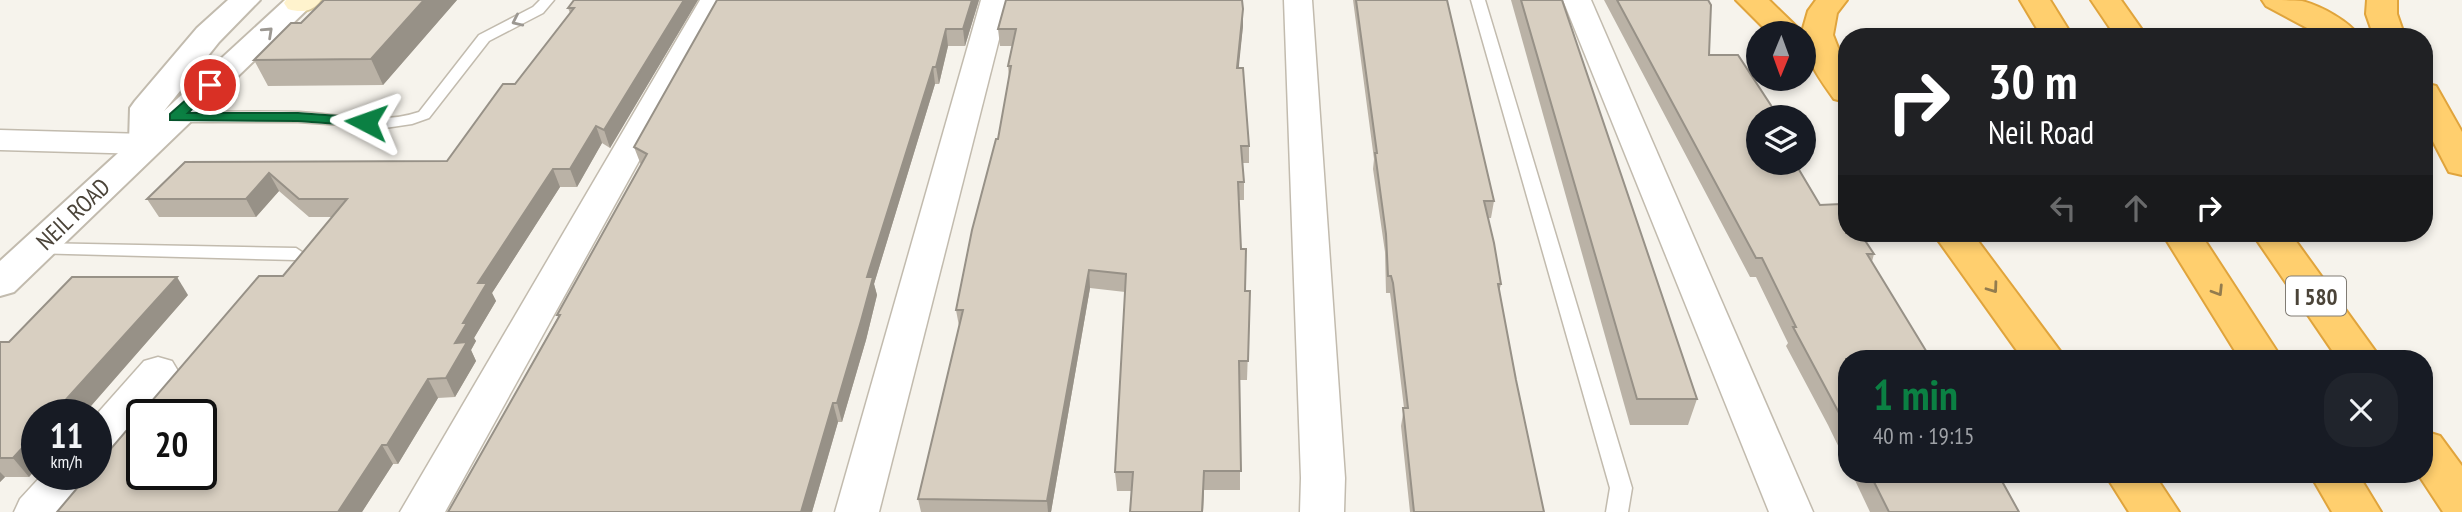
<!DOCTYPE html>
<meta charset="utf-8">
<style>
:root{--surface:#171b24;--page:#20242c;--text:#f1f3f6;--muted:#9ea1a6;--accent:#0b8043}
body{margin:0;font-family:"PT Sans Narrow",sans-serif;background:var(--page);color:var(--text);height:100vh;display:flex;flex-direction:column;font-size:26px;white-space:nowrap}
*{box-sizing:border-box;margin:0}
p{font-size:23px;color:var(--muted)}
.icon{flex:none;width:38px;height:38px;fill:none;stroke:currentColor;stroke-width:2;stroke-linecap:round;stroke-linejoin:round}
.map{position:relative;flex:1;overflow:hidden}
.side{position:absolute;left:1838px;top:350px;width:595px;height:133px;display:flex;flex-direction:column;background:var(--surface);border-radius:28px;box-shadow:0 4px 10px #0003}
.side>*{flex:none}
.guide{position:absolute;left:1838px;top:28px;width:595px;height:214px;border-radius:28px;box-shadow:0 4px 10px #0003;background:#202124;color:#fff;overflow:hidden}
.needle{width:46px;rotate:181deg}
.buttons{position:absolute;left:1746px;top:21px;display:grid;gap:14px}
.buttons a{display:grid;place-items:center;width:70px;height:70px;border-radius:50%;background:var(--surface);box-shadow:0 4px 10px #0003;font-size:35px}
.speed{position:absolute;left:21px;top:399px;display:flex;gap:14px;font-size:35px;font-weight:700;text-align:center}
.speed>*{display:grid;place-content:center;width:91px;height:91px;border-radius:50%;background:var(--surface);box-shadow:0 4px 10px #0003;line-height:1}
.speed small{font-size:18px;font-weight:400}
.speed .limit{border:4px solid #111;border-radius:10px;background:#fff;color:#111}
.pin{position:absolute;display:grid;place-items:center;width:60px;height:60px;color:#fff;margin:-30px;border:4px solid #fff;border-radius:50%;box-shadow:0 2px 7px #0007}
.me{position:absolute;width:77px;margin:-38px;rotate:274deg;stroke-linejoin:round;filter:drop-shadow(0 0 5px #0008)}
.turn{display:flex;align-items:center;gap:24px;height:147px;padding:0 35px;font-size:32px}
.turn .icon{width:91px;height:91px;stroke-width:2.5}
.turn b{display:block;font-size:49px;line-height:60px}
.lanes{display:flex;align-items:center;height:66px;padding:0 35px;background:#0003;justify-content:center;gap:35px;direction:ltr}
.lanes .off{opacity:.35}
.round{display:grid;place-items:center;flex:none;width:74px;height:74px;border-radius:28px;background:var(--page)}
.summary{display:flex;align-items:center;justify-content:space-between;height:119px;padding:0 35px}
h1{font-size:42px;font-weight:800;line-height:52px;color:var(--accent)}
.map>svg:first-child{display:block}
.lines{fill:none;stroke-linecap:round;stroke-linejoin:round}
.service-casing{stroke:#c2bbae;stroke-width:3}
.minor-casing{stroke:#c2bbae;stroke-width:3}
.tertiary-casing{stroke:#c2bbae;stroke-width:4}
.secondary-casing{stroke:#d6c79b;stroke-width:4}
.motorway-casing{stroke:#e0a43c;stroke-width:4}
.service{fill:#fff;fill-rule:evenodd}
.minor{fill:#fff;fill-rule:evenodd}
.tertiary{fill:#fff;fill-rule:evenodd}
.secondary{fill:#fff3cd;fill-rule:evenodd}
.motorway{fill:#ffcf6e;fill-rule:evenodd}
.wall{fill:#bab2a6}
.shaded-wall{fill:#979187}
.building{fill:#d8cfc1;stroke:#979187;stroke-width:2;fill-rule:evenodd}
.oneway{stroke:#9c9892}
.oneway2{stroke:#937c4e}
.route{fill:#0b8043;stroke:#07532c;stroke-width:2}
.labels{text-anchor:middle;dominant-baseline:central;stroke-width:7;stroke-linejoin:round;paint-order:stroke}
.shield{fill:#fff;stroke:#817c74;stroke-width:2}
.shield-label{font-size:23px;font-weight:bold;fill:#4b4439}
.street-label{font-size:24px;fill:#4b4439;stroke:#fff}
</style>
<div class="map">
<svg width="2462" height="512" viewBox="0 0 2462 512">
<rect width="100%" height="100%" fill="#f6f3ec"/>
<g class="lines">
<g class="service-casing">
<g id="service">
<path d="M540,0H554L543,13L489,41L429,118L412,124L385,128L298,122H174L166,117L174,112C216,112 258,111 300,112C338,114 381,125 419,112L479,35L533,7Z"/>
<path d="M1471,0H1485L1632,488L1628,512H1606L1610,488Z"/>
<path d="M36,243L296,248L305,254L296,260L30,253L27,249L30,245Z"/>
</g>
</g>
<g class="minor-casing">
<g id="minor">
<path d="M700,0H728L445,512H400Z"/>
<path d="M981,0H1009L879,512H835Z"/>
<path d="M1284,0H1312L1345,478L1344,512H1300L1301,478Z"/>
<path d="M1563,0H1591L1813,512H1769Z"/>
<path d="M0,130L146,134L158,137L163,144L158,151L146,154L0,150Z"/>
<path d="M158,357L172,361L178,371L172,381L111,454L96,459V415L144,361Z"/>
<path d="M43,474H91L62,512H14L20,499Z"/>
</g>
</g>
<g class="tertiary-casing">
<path id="tertiary" d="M228,0H260L219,42L164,111L285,0H317L14,292L0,296V261L129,143L130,108L135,101L197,28Z"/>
</g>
<g class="secondary-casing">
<path id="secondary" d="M286,0H321C313,12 301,13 288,9L284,3Z"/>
</g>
<g class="motorway-casing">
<g id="motorway">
<path d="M1736,0H1769L1802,32L1808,11L1816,0H1847L1837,13L1833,35L1846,68V102L1834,99C1820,79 1804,59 1804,33H1769Z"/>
<path d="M2020,0H2050L2073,37H2042Z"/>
<path d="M2091,0H2121L2147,37H2116Z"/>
<path d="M2262,0C2274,0 2291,0 2302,1C2321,6 2349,21 2360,37H2324L2266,6Z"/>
<path d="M2367,0H2397V14L2405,37H2374L2366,14Z"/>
<path d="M2424,83L2436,86L2462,132V175L2449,172L2424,124Z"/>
<path d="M1933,233H1972L2066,359H2023Z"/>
<path d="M2162,233H2200L2282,359H2240Z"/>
<path d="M2252,233H2290L2381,359H2338Z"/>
<path d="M2424,431L2440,436L2462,466V512H2443L2418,474H2424Z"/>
<path d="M2105,474H2154L2179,512H2129Z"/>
<path d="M2310,474H2358L2381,512H2332Z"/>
</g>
</g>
<use href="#service" class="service"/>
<use href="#minor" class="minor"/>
<use href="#tertiary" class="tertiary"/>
<use href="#secondary" class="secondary"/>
<use href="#motorway" class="motorway"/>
</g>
<g class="wall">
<path d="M324,0H457L383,85L268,86L254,60L301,23Z"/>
<path d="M574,0H698L610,148L602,143L577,187H560L492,293L496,301L474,338L476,341L471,350L476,361L455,397L438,398L398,464H393L362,512L332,217H309L279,191L256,217H159L147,199L185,162L447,161L515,84L570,13L568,8Z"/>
<path d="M979,0L965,46H948L939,84H935L874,284L877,295L866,340L842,422H838L812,512H448L558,317L557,315L641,165L634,147Z"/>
<path d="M1353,0H1447L1494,201L1491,218H1488L1501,284L1499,292L1516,380L1544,512H1410L1401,426L1404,408L1391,300L1390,293H1386L1385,252L1373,169L1374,159Z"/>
<path d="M1511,0H1562L1697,399L1688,425H1630Z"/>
<path d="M1604,0H1708L1709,55L1774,110L1772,117H1759L1820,205L1874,254L1846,359V462L1828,425L1786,346L1788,343L1756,277H1750Z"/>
<path d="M1243,9V26L1238,68L1249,146V163H1242L1244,182V200H1239L1241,249L1245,291H1250L1247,380H1240V490H1204L1203,512H1130L1132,491H1117L1115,472L1125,292L1090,288L1051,512H921L918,499L959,326L956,310L998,139L1009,78L1008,66L1012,46H1000L998,29Z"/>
<path d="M188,295L29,477H5L0,482V342H9Z"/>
<path d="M1852,474H1998L2019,512H1870Z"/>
</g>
<g class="shaded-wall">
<path d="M424,0H457L383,85L371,59Z"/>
<path d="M684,0H698L610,148L604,130Z"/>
<path d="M972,0H979L965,46L963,29Z"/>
<path d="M1243,9V26L1237,85V68Z"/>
<path d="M946,29L948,46L939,84L936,67Z"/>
<path d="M933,67L935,84L874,284L877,295L866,340L842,422L837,403L867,277Z"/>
<path d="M596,126L602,143L577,187L570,169Z"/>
<path d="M553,169L560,187L492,293L496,301L474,338L476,341L471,350L476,361L455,397L446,378L455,343L478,283Z"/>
<path d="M269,173L279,191L256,217L246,199Z"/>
<path d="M1089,270L1090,288L1051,512H1048L1047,501Z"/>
<path d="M177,277L188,295L83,415H52Z"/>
<path d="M428,379L438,398L398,464L387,445Z"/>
<path d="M833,403L838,422L812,512H801Z"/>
<path d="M37,432V468L29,477L13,458Z"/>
<path d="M382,445L393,464L362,512H338Z"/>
<path d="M1204,471L1203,512H1202Z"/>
<path d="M0,472L5,477L0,482Z"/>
</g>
<g class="building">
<path d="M324,0H424L371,59L254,60L291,23H301Z"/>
<path d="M574,0H684L604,130L596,126L570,169H553L478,283H487L463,323H467L455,343L467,342L446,378L428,379L387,445H382L338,512H57L89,474H96V466L259,276H283L347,199H299L269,173L246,199H147L185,162L447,161L503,84H515L574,8H568ZM142,415H201V474H142Z"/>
<path d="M717,0H972L963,29H946L936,67H933L867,277H873L861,321L837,403H833L801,512H448L560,315H557L647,154L634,147Z"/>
<path d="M1006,0H1242L1243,9L1237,68H1243L1249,146H1241L1244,182H1238L1241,249H1246L1245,291H1250L1248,361H1239L1241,471H1204L1202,512H1130L1133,472H1115L1126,274L1089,270L1047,501L918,499L963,310H956L972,230L996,139H998L1011,66H1008L1016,29H998Z"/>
<path d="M1356,0H1447L1494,201H1484L1494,243L1501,284H1498L1516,380L1544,512H1414L1403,408H1408L1393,283L1391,276H1388L1386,234L1375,153H1377Z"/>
<path d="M1521,0H1562L1697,399H1637Z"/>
<path d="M1617,0H1708L1711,5L1709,55H1738L1774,110L1764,111L1768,117H1759V163H1795L1820,205L1841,204L1846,212V233H1860L1874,254H1867L1931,359H1846V426L1793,327H1796L1762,258H1756Z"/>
<path d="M72,277H177L52,415H37V432L13,458H0V342H9Z"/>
<path d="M1870,474H1998L2019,512H1889Z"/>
</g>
<defs><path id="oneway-chevron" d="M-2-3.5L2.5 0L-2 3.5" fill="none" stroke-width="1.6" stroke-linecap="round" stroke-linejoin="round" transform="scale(1.75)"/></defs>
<g class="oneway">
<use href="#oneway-chevron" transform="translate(517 21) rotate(155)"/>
<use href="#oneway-chevron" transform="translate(268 32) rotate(-43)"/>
</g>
<g class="oneway2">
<use href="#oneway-chevron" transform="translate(1993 288) rotate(54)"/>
<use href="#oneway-chevron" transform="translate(2218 291) rotate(58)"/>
</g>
<path class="route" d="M210,80L215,82V87L188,113H298L366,118L373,122L366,126L298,121L170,120V114L206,82Z"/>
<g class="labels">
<rect class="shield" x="2286" y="276.5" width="60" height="39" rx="5"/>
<g class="shield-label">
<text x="2316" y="296">I 580</text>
</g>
<g class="street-label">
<text transform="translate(73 214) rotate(-44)">NEIL ROAD</text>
</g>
</g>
</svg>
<div class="buttons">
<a><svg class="needle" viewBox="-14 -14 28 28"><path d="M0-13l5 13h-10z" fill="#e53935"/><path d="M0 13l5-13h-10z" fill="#9ea1a6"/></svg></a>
<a><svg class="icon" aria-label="layers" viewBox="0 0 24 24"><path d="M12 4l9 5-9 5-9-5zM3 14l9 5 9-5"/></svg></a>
</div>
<div class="speed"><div>11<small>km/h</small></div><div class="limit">20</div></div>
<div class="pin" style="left:210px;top:85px;background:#d93025"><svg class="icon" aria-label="arrive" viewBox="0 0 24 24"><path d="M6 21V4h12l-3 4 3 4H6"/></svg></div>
<svg class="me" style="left:366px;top:122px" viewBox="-20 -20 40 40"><path d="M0-17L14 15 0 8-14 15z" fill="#0b8043" stroke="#fff" stroke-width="4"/></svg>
<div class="guide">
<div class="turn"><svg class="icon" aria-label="right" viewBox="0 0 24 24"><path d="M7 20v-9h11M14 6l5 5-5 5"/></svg><div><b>30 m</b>Neil Road</div></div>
<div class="lanes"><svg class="icon off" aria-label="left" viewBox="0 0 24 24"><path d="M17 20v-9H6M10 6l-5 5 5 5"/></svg><svg class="icon off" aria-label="ahead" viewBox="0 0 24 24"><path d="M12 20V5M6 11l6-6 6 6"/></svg><svg class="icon" aria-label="right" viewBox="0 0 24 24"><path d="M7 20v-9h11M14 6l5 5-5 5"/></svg></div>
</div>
<section class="side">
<div class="summary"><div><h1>1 min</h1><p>40 m · 19:15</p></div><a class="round"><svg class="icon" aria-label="close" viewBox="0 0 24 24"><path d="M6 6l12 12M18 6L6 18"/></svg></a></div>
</section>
</div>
